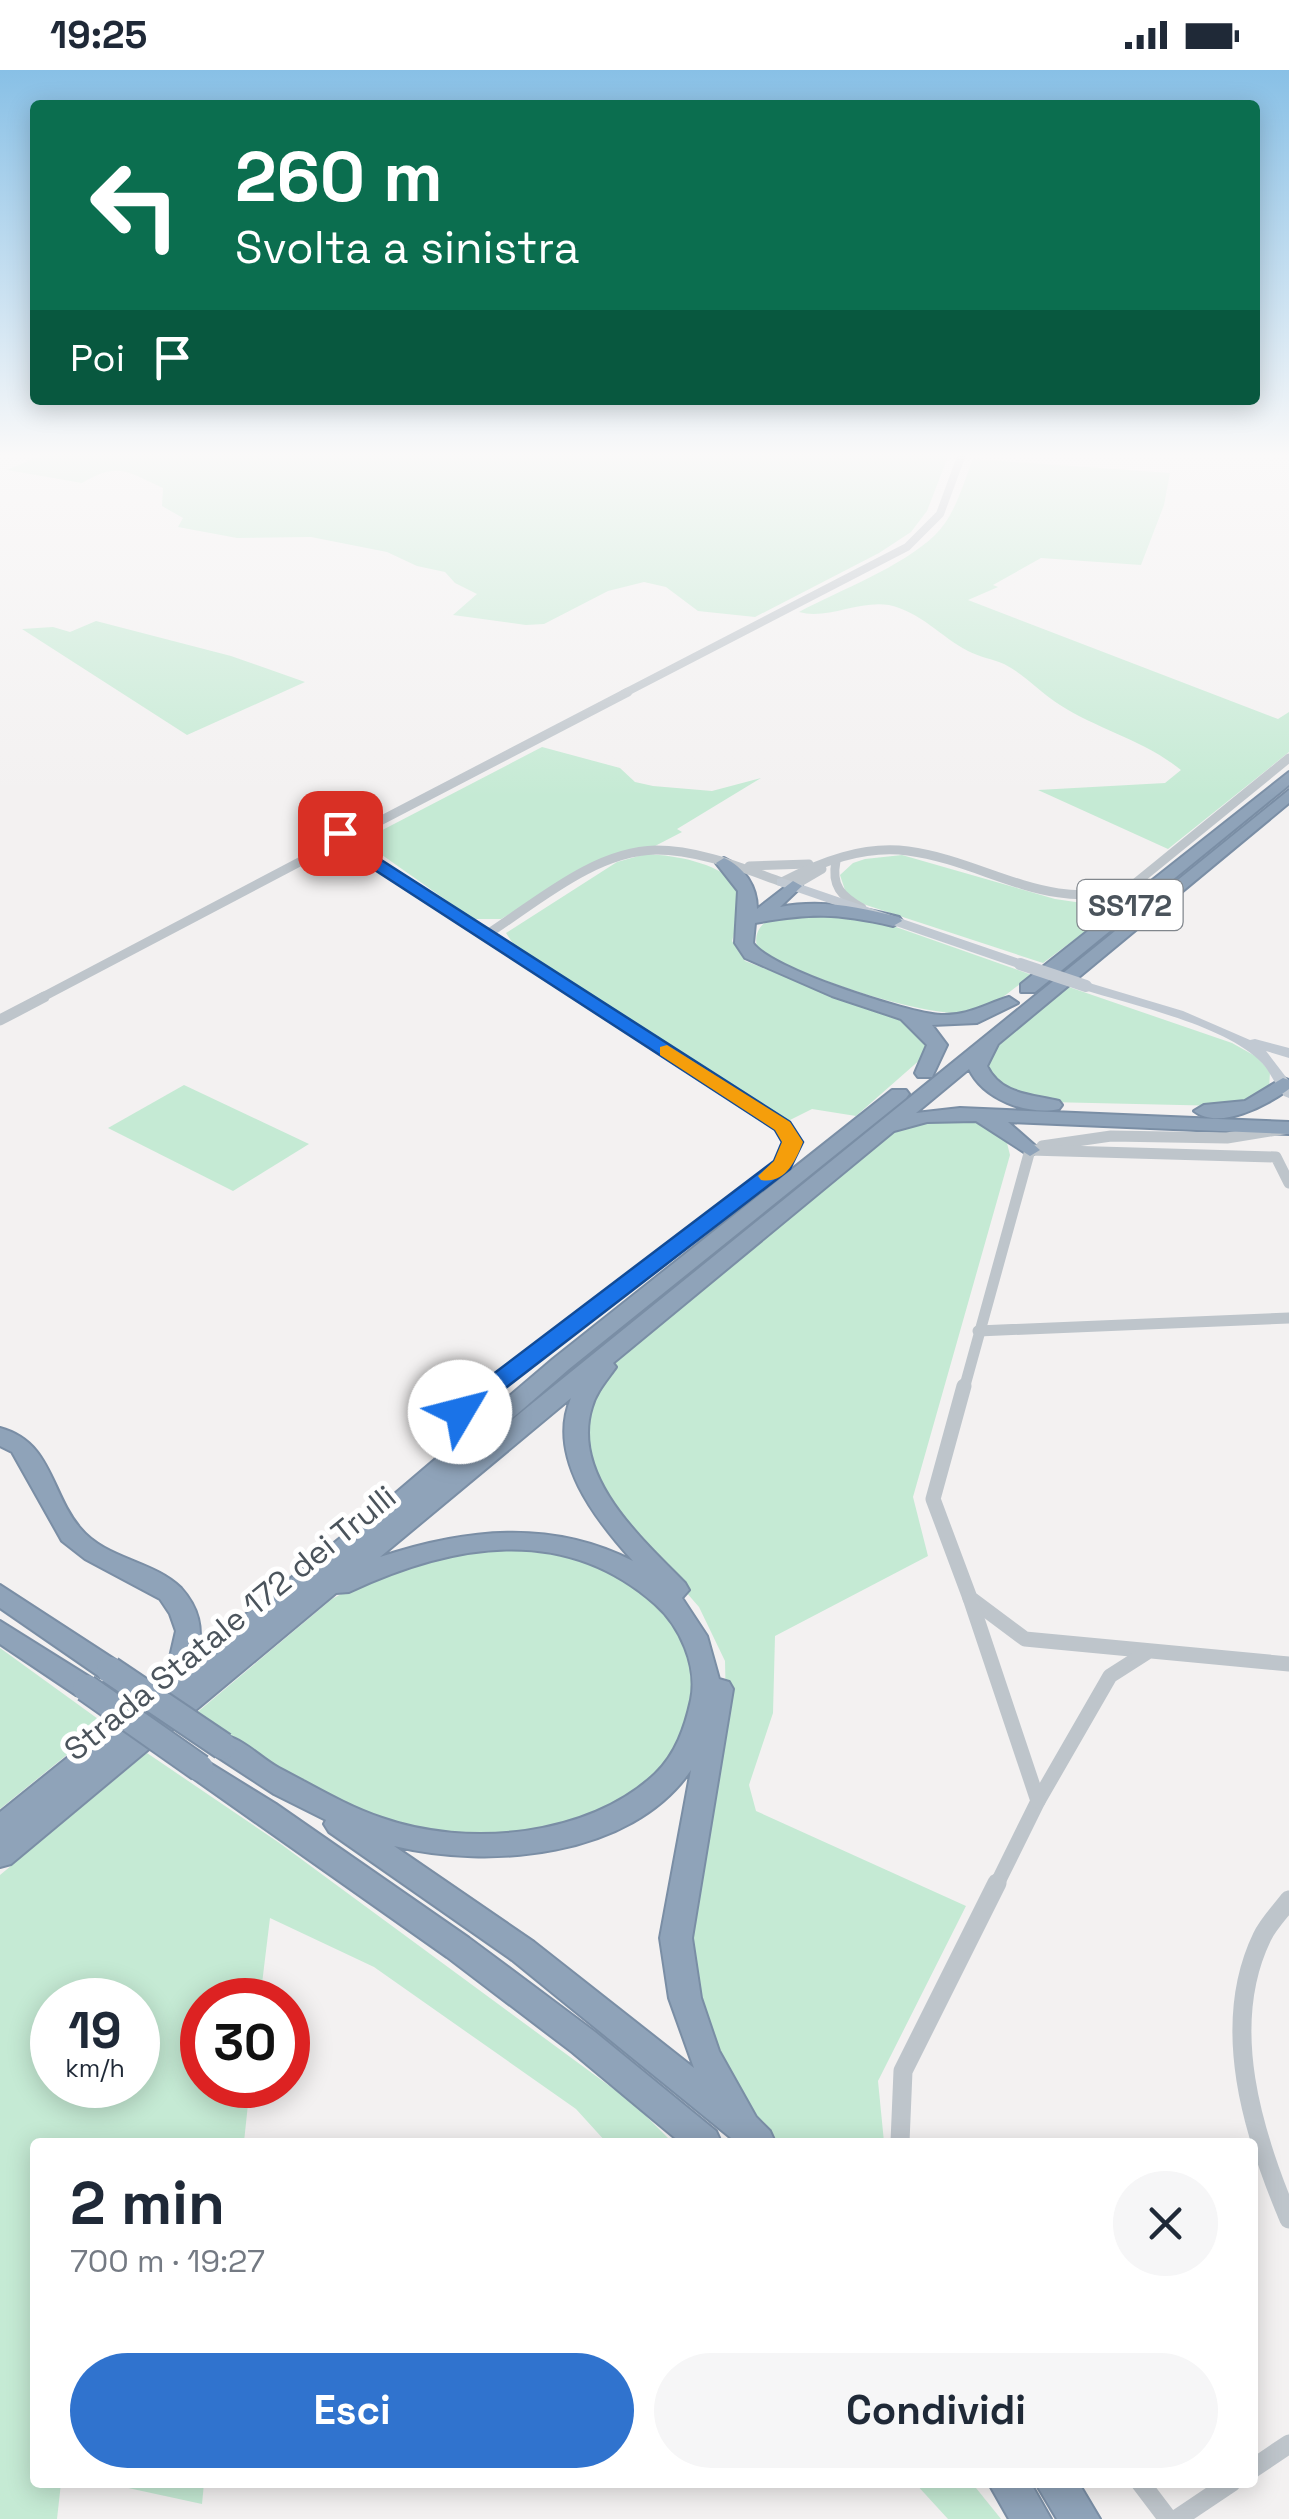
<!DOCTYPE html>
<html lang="it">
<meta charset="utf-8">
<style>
:root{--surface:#fff;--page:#f6f6f7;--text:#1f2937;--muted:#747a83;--accent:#3073ce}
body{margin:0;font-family:"Space Grotesk",sans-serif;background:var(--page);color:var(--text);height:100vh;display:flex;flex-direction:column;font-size:38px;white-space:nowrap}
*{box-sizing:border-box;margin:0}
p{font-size:32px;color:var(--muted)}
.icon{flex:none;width:55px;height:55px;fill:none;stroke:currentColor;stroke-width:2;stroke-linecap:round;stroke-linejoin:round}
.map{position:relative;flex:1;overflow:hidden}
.panel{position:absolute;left:30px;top:2068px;width:1228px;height:350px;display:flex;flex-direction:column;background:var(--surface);border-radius:10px;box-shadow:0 5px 25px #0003}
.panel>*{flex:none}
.top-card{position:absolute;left:30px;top:30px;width:1230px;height:305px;border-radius:10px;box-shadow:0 5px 25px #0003;background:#0b6e4f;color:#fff;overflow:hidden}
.speed{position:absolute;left:30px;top:1908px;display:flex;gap:20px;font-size:50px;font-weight:700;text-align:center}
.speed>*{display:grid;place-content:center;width:130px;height:130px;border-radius:50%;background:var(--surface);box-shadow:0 5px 25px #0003;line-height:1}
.speed small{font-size:25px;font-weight:400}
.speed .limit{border:15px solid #d22;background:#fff;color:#111}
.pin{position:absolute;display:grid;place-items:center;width:85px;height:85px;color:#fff;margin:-42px;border-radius:20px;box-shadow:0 5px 15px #0006}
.me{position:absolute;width:110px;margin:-55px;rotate:53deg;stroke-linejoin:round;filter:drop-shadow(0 0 8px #0008)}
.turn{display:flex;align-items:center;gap:35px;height:210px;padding:0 40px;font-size:45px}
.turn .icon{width:130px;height:130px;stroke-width:2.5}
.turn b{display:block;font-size:70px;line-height:85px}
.then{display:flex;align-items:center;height:95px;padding:0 40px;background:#0003;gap:20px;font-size:38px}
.round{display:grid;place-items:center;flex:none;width:105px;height:105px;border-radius:52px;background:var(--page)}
.summary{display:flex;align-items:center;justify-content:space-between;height:170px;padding:0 40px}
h1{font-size:60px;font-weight:700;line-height:75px}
.button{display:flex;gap:20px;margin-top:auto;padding:20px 40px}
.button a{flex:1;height:115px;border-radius:60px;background:var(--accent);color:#fff;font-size:40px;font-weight:700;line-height:115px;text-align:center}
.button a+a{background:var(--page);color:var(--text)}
.status{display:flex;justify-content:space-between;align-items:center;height:70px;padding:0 50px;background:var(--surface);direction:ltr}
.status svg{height:28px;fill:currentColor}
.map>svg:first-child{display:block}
.green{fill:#c5ead4;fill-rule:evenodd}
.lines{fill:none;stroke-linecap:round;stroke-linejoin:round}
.highway-casing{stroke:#7a8ea5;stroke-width:4}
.street-far4{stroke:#bec5cb;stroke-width:8}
.street-far3{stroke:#bec5cb;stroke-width:9}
.street-far2{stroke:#bec5cb;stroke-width:11}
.street-far1{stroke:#bec5cb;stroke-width:15}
.street{stroke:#bec5cb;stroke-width:19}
.secondary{fill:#c1c9d2;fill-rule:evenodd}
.highway{fill:#8fa3b9;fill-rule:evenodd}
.highway-bridge-casing{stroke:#7a8ea5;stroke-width:30;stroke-linecap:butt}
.secondary-bridge{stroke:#c1c9d2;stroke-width:12}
.highway-bridge{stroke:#8fa3b9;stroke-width:26}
.route{fill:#1a73e8;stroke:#114b97;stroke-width:2.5}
.slow{fill:#f59e0b}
.labels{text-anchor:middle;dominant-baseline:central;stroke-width:10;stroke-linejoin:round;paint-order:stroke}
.shield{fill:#fff;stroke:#81878d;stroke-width:2.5}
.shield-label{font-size:30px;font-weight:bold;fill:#4b545c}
.street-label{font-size:32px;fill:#4b545c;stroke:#fff}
</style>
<div class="status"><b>19:25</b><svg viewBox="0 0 49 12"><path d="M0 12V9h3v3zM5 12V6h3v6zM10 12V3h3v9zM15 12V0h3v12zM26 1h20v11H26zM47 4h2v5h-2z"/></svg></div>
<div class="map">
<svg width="1289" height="2449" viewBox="0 0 1289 2449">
<rect width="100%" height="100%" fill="#f3f1f1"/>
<g class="green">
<path d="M42,385V384H949L927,441L911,462L879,483L755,547L698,541L666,517L644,512L608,521L544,554L526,555L453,545L477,524L455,513L445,502L417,496L387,482L311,467L237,468L178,457L183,448L162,436L163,418C128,402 118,391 82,413L7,400Z"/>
<path d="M973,389L1170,403L1164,435L1141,495L1041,488L993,515L998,517L968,530L1278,649L1289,642V682L1168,779L1038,720L1165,713L1181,700C1144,670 1099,660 1060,635C1041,623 1024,604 1004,594C993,589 979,587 968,581C941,567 921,542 889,535C859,530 827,550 799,542C840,520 902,497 935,465C955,446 963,414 973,389Z"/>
<path d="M96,551L231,586L305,612L187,665L22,559L53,557L70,562Z"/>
<path d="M542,677L620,698L635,712L653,716L712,721L761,708L677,759L682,762L655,776L609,786L501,849H473L365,773L367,768Z"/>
<path d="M646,784C681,786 710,792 739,813L742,835L732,871L745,891L915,956C925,968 932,974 922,988L856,1046L812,1039L786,1052L514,875L506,863L617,792Z"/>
<path d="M902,785L1055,829L1089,834L1129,829L1043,893L860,833L846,823L840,805L853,793L865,789Z"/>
<path d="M859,844L1032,905C1015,917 994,937 973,942C934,952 788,903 757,878C747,831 830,845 859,844Z"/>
<path d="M1066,916L1232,973L1257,987L1270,1002L1269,1019L1253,1031L1224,1036L1048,1032L1028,1029L990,1011L984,990L991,982Z"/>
<path d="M184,1015L309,1074L233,1121L108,1058Z"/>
<path d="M967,1049L1005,1065L1010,1085L913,1427L928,1486L775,1566L773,1643L749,1715L756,1741L966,1836L878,2011L884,2072H777L747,2040L696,1945L684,1854L726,1639L725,1591L699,1537L597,1420L583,1374L586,1334L610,1296L897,1059L922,1050Z"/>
<path d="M492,1477L591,1489L638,1513L674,1548L693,1592L694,1638L672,1686L633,1727L570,1757L510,1769L435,1767L340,1735L194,1645L332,1529L379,1504Z"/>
<path d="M0,1578L105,1654L0,1739Z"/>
<path d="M147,1683L278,1772L634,2034L672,2072H606L576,2039L374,1897L270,1848L260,1930H202V2015H250L244,2072H35V2412L61,2413L57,2449H0V1805ZM52,1930H138V2015H52Z"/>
<path d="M105,2413H204L202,2434Z"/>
<path d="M915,2413H972L1001,2449H948Z"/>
</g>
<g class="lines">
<g class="highway-casing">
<g id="highway">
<path d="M1289,702V715L1035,922H1021V914Z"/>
<path d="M1289,720V733L998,974L987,996C1001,1025 1031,1024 1059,1031L1062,1035L1059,1039C1027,1046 983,1029 969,999L916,1043L960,1038L1289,1052V1064L1008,1052L1040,1080L1030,1086L976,1051L927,1052L894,1061L613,1293L616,1297C607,1310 596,1322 592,1337C570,1406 643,1470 685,1513L689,1520L682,1528L707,1566L719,1609L729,1612L733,1619L692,1868L701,1928L719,1981L756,2047L770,2061L775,2072H736L512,1890L329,1762L324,1754L326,1750L274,1724L213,1684L209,1676L213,1668C220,1666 221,1665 227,1666C246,1671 262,1689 279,1698C312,1715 346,1736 382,1748C467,1778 588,1767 655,1704C676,1684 685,1657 691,1630C698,1596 680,1556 655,1534C563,1453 452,1474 349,1522L336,1523L11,1794L0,1797V1742L165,1609L176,1561L170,1544L160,1529L85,1489L62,1471L12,1382L0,1376V1358C52,1372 50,1422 80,1458C105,1489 154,1491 181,1518C199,1538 203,1558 198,1583L391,1427L553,1289L892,1020H906L909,1024L906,1028L569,1299L492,1366ZM571,1328C546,1387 596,1450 633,1491C551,1449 464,1459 380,1487ZM691,1700L660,1868L669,1928L694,1998L534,1872L394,1776C489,1799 631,1788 691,1700Z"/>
<path d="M724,788C744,797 757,816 757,839L793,811L802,816L780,837C821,829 859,837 899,847L902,851L893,856C836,843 812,843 755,853L753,873C770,899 908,943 941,945C968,946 985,934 1009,927L1018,933L977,953L932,955L947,975L932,1007H918L915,1003L927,975L901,949L832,926L745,888L735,873L738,821L716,793Z"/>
<path d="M1283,1008L1289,1010V1019C1267,1035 1219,1061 1194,1041L1204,1035L1245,1031Z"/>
<path d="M0,1515L120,1593L124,1600L120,1607L110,1610L100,1607L0,1538Z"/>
<path d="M0,1551L96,1611L100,1618L96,1625L86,1628L76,1625L0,1574Z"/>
<path d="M200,1687L276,1734L469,1868L595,1962L716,2061L721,2072H680L572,1982L447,1887L190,1706L186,1698L190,1690Z"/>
<path d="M988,2412H1030L1051,2449H1009Z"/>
<path d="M1035,2412H1078L1100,2449H1057Z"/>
</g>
</g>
<path class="street-far4" d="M623,624L907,477L940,444L962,384"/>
<g class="street-far3">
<path d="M335,763L357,769L350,777H328L322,770Z"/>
<path d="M353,765L628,622"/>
<path d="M350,777L586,929"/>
<path d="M836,791C831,816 841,826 862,838"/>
<path d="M749,796L809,794"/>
<path d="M793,816L822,799"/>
<path d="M486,865C536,833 594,781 656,780C699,780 742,798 782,812C820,792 864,775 908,781C986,791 1053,847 1133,815L1289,688"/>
<path d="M39,929L328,777"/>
</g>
<g class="street-far2">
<path d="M0,950L44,927"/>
<path d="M1042,1076L1111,1066L1227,1068L1289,1058"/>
<path d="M1030,1080L1276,1087L1289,1113"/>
<path d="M978,1261L1289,1248"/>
<path d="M491,1319L783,1094L792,1072L783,1056L582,927"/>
<path d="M964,1319L1030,1080"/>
</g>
<g class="street-far1">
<path d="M964,1316L933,1429L970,1528L1025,1569L1289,1594"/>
<path d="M460,1342L494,1316"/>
<path d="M970,1528L1038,1731L996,1816"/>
<path d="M1038,1731L1110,1606L1146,1583"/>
</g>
<g class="street">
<path d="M1289,1830C1280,1842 1268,1854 1262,1867C1219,1956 1253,2064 1289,2149"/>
<path d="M900,2072L903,2001L997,1813"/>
<path d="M1252,2399L1289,2374"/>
<path d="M1140,2412L1168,2449"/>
<path d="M1177,2449L1232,2412"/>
</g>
<g class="secondary">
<path d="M782,808L1025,891L1027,894L1025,897H1015L777,815V809Z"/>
<path d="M1086,912L1183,941L1250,970L1255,969L1289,978V988L1266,981L1289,1011V1028L1284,1026C1276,1016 1271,1003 1262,993C1226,955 1131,935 1081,919V913Z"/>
</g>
<use href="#highway" class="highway"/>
<g class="highway-bridge-casing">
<g id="highway-bridge">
<path d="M110,1600L223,1676"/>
<path d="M86,1618L200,1698"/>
</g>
</g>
<path class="secondary-bridge" d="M1020,894L1086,916"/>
<use href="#highway-bridge" class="highway-bridge"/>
</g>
<linearGradient id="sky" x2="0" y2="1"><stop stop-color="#88c0e6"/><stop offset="0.53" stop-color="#faf9f9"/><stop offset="1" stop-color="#faf9f9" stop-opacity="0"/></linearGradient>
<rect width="1289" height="727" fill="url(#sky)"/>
<path class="route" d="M340,758L362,764L365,772L361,777L790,1052L803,1072L790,1099L468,1347H451L448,1342L451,1336L774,1091L782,1072L775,1060L344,780L341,777L348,770L331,763Z"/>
<path class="slow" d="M667,975L790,1052L803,1072C795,1092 785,1114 761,1110L758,1106L774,1091L782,1072L775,1060L660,985V977Z"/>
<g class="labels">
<rect class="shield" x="1077.5" y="810" width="105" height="50" rx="8"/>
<g class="shield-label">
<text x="1130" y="835">SS172</text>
</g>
<g class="street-label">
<text transform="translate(230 1553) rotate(-39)">Strada Statale 172 dei Trulli</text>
</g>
</g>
</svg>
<div class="speed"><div>19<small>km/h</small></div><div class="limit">30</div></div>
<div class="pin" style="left:340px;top:763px;background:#d93025"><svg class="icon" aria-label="arrive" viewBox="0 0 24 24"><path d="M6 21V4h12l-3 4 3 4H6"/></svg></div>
<svg class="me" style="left:460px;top:1342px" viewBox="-20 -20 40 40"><circle r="19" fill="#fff"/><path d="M0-13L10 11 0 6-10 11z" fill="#1a73e8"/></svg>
<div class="top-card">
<div class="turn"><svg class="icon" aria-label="left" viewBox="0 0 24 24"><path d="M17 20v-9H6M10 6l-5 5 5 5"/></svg><div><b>260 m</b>Svolta a sinistra</div></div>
<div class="then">Poi<svg class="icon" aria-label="arrive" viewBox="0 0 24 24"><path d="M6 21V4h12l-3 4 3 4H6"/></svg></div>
</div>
<section class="panel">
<div class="summary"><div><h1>2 min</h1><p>700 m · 19:27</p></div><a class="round"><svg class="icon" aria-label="close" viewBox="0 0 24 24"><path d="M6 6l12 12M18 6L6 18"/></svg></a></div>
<div class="button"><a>Esci</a><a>Condividi</a></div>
</section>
</div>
